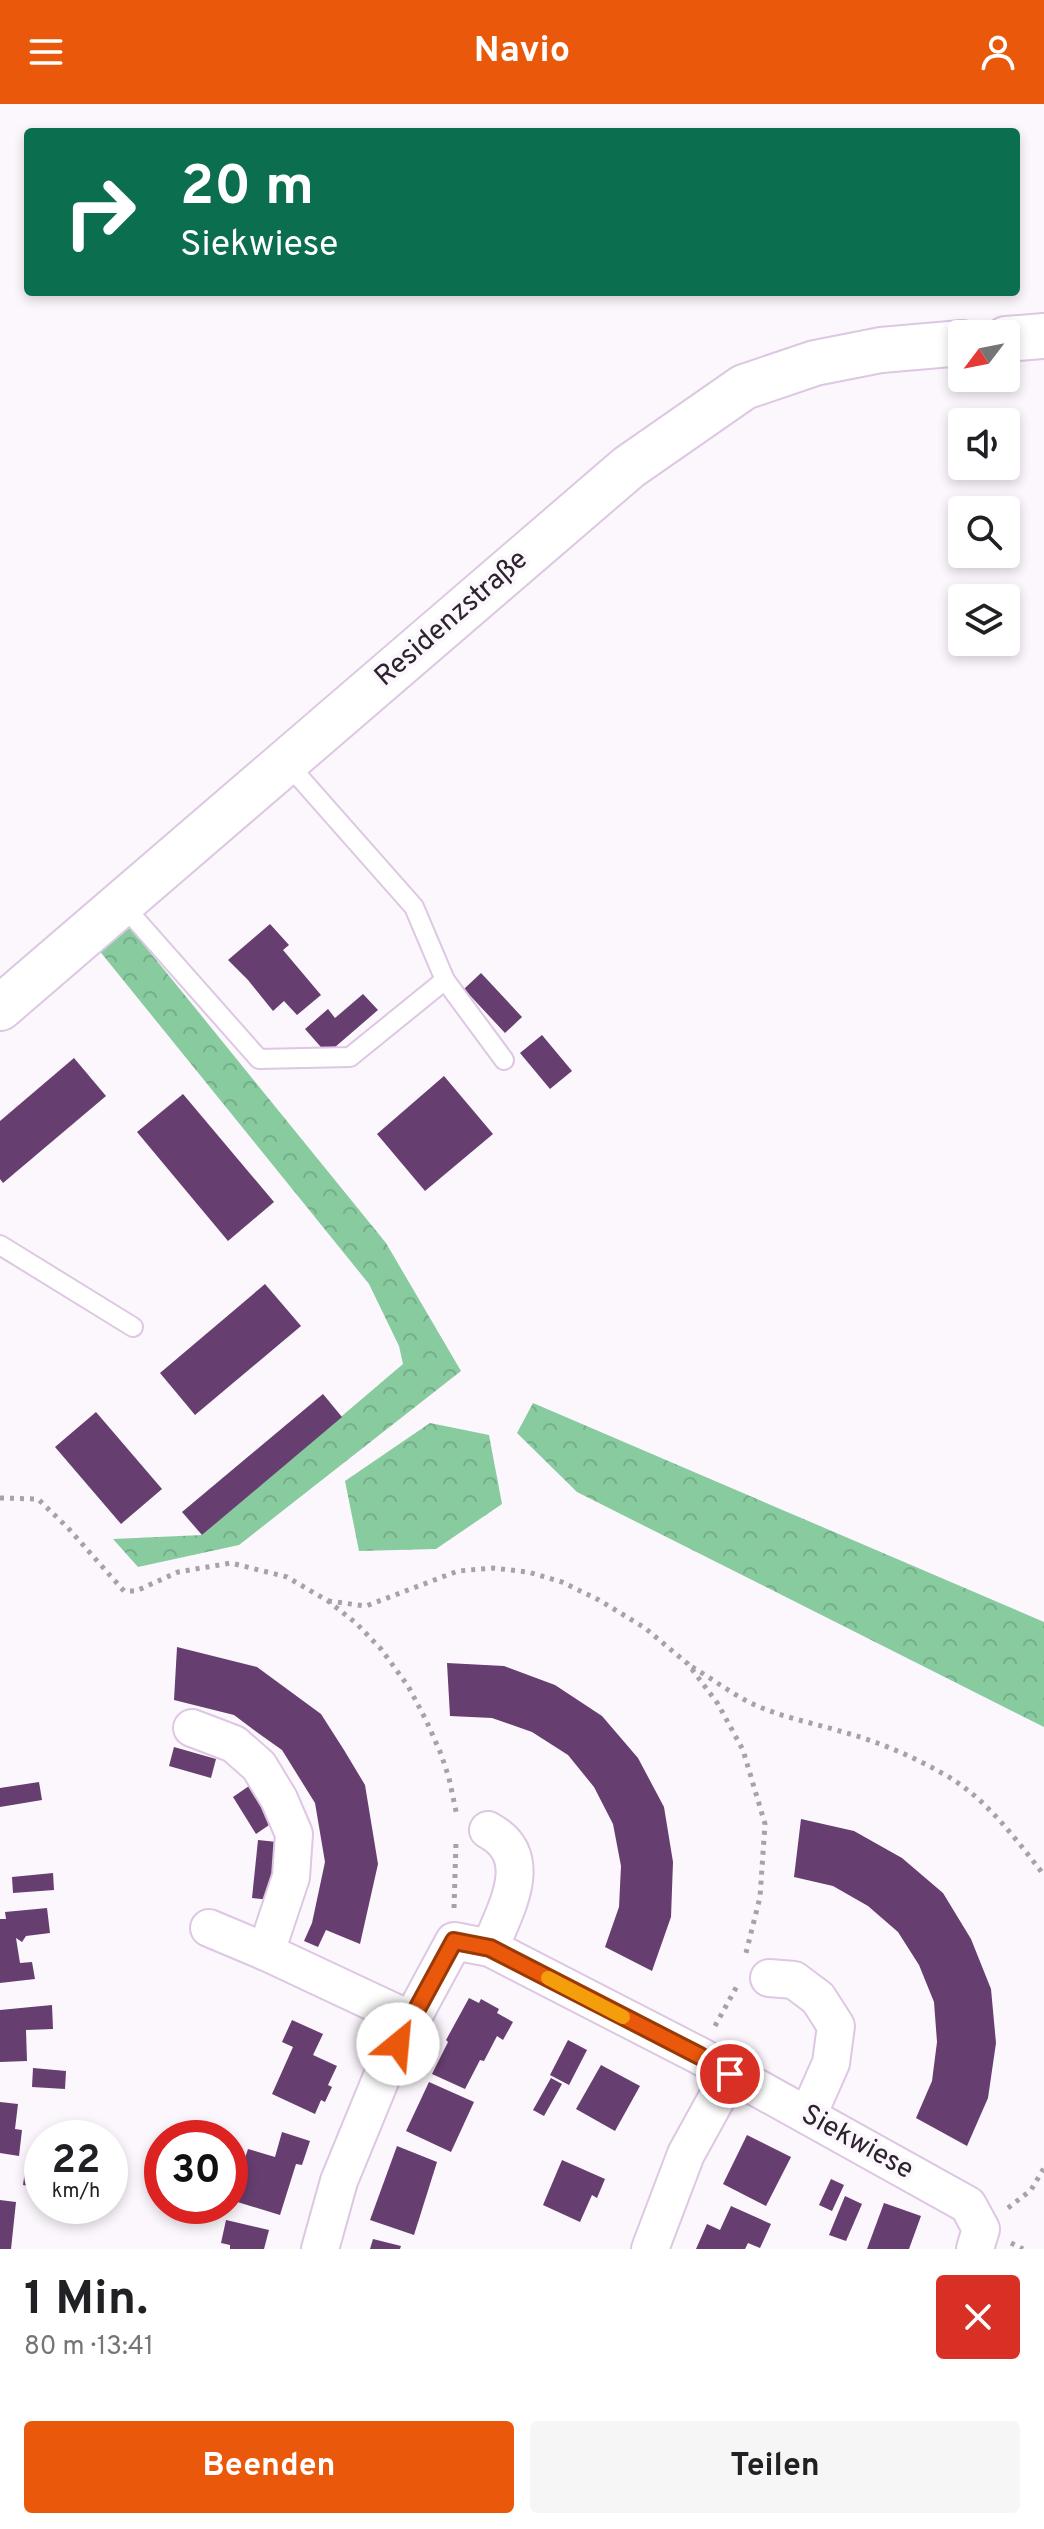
<!DOCTYPE html>
<html lang="de">
<meta charset="utf-8">
<style>
:root{--surface:#fff;--page:#f6f6f6;--text:#202124;--muted:#757577;--accent:#ea580c}
body{margin:0;font-family:Overpass,sans-serif;background:var(--page);color:var(--text);height:100vh;display:flex;flex-direction:column;font-size:30px;white-space:nowrap}
*{box-sizing:border-box;margin:0}
p{font-size:26px;color:var(--muted)}
.icon{flex:none;width:44px;height:44px;fill:none;stroke:currentColor;stroke-width:2;stroke-linecap:round;stroke-linejoin:round}
.map{position:relative;height:2145px;overflow:hidden}
.details{display:flex;flex-direction:column;background:var(--surface);flex:1}
.details>*{flex:none}
.hud{position:absolute;left:24px;top:24px;width:996px;height:168px;border-radius:8px;box-shadow:0 4px 12px #0003;background:#0b6e4f;color:#fff;overflow:hidden}
.needle{width:52px;rotate:238deg}
.tools{position:absolute;left:948px;top:216px;display:grid;gap:16px}
.tools a{display:grid;place-items:center;width:72px;height:72px;border-radius:8px;background:var(--surface);box-shadow:0 4px 12px #0003;font-size:40px}
.speed{position:absolute;left:24px;top:2016px;display:flex;gap:16px;font-size:40px;font-weight:700;text-align:center}
.speed>*{display:grid;place-content:center;width:104px;height:104px;border-radius:50%;background:var(--surface);box-shadow:0 4px 12px #0003;line-height:1}
.speed small{font-size:20px;font-weight:400}
.speed .limit{border:12px solid #d22;background:#fff;color:#111}
.pin{position:absolute;display:grid;place-items:center;width:68px;height:68px;color:#fff;margin:-34px;border:4px solid #fff;border-radius:50%;box-shadow:0 2px 8px #0007}
.me{position:absolute;width:88px;margin:-44px;rotate:28deg;stroke-linejoin:round;filter:drop-shadow(0 0 6px #0008)}
.turn{display:flex;align-items:center;gap:28px;height:168px;padding:0 24px;font-size:36px}
.turn .icon{width:104px;height:104px;stroke-width:2.5}
.turn b{display:block;font-size:56px;line-height:68px}
.round{display:grid;place-items:center;flex:none;width:84px;height:84px;border-radius:8px;background:var(--page)}
.overview{display:flex;align-items:center;justify-content:space-between;height:136px;padding:0 24px}
h1{font-size:48px;font-weight:700;line-height:60px}
.primary-button{display:flex;gap:16px;margin-top:auto;padding:16px 24px}
.primary-button a{flex:1;height:92px;border-radius:8px;background:var(--accent);color:#fff;font-size:32px;font-weight:700;line-height:92px;text-align:center}
.primary-button a+a{background:var(--page);color:var(--text)}
header{display:flex;justify-content:space-between;align-items:center;height:104px;padding:0 24px;background:var(--accent);color:#fff;font-size:36px;font-weight:700}
.map>svg:first-child{display:block}
.forest{fill:url(#forest-crowns)}
.building{fill:#663e70}
.lines{fill:none;stroke-linecap:round;stroke-linejoin:round}
.service-casing{stroke:#ddc7e3;stroke-width:22}
.minor-casing{stroke:#ddc7e3;stroke-width:40}
.secondary-casing{stroke:#ddc7e3;stroke-width:48}
.path{stroke:#a8a1a9;stroke-width:5;stroke-dasharray:4 6;stroke-linecap:butt}
.service{stroke:#fff;stroke-width:18}
.minor{stroke:#fff;stroke-width:36}
.secondary{stroke:#fff;stroke-width:44}
.route-casing{stroke:#983908;stroke-width:20}
.route{stroke:#ea580c;stroke-width:14}
.slow{stroke:#f59e0b;stroke-width:14}
.labels{text-anchor:middle;dominant-baseline:central;stroke-width:8;stroke-linejoin:round;paint-order:stroke}
.street-label{font-size:28px;fill:#2c232e;stroke:#fcf7fd}
</style>
<header><svg class="icon" aria-label="menu" viewBox="0 0 24 24"><path d="M4 6h16M4 12h16M4 18h16"/></svg>Navio<svg class="icon" aria-label="person" viewBox="0 0 24 24"><circle cx="12" cy="8" r="4"/><path d="M4 21q1-7 8-7t8 7"/></svg></header>
<div class="map">
<svg width="1044" height="2145" viewBox="0 0 1044 2145">
<defs>
<pattern id="forest-crowns" width="20" height="18" patternUnits="userSpaceOnUse" patternTransform="scale(2)"><rect width="20" height="18" fill="#87cb9f"/><path d="M2 6a3 3 0 1 1 6 0M12 15a3 3 0 1 1 6 0" fill="none" stroke="#75ae89"/></pattern>
</defs>
<rect width="100%" height="100%" fill="#fcf7fd"/>
<g class="forest">
<path d="M127,820L386,1139L461,1267L239,1441L138,1463L113,1435L202,1431L403,1260L399,1242L369,1180L98,845Z"/>
<path d="M533,1299L1044,1518V1623L577,1388L517,1329Z"/>
<path d="M430,1319L489,1331L502,1400L436,1445L359,1447L345,1377Z"/>
</g>
<g class="building">
<path d="M270,820L289,841L283,846L321,891L297,911L284,897L273,907L248,876L228,856Z"/>
<path d="M481,869L522,913L505,929L464,885Z"/>
<path d="M363,890L378,906L327,950L305,925L328,905L335,914Z"/>
<path d="M542,931L572,967L550,985L520,949Z"/>
<path d="M74,954L106,992L3,1079L0,1075V1017Z"/>
<path d="M444,972L493,1030L425,1087L377,1030Z"/>
<path d="M183,990L274,1098L228,1137L137,1028Z"/>
<path d="M265,1180L301,1222L195,1311L160,1269Z"/>
<path d="M323,1290L342,1313L202,1431L182,1408Z"/>
<path d="M96,1308L162,1385L121,1420L55,1343Z"/>
<path d="M177,1543L257,1563L321,1610L344,1646L365,1681L378,1760L360,1840L326,1826L318,1843L304,1837L312,1819L325,1758L315,1699L282,1646L258,1629L234,1611L174,1596Z"/>
<path d="M447,1559L504,1562L555,1581L602,1612L638,1654L664,1703L673,1758L671,1813L652,1867L605,1843L619,1803L621,1762L613,1720L594,1683L568,1651L532,1628L492,1614L450,1612Z"/>
<path d="M174,1643L216,1655L211,1674L169,1662Z"/>
<path d="M39,1678L42,1696L0,1703V1684Z"/>
<path d="M249,1682L272,1719L256,1730L233,1693Z"/>
<path d="M801,1715L854,1727L902,1754L943,1789L971,1835L991,1885L996,1939L988,1994L967,2042L916,2014L932,1977L937,1938L934,1898L919,1861L898,1828L868,1802L833,1782L794,1773Z"/>
<path d="M258,1736L277,1738L271,1796L252,1794Z"/>
<path d="M53,1769L54,1786L13,1789L12,1773Z"/>
<path d="M47,1804L50,1829L26,1832L22,1838L16,1834L20,1859L32,1858L35,1875L0,1879V1815H6L5,1808Z"/>
<path d="M469,1894L479,1899L481,1895L499,1905L497,1909L513,1918L503,1936L497,1932L484,1957L480,1956L465,1985L432,1970L448,1938L446,1936Z"/>
<path d="M52,1901L53,1925L26,1926L27,1957L0,1958V1906Z"/>
<path d="M292,1916L323,1930L313,1951L337,1962L328,1981L332,1983L325,1998L321,1996L315,2010L272,1990L293,1943L282,1938Z"/>
<path d="M568,1936L587,1946L569,1981L550,1971Z"/>
<path d="M601,1961L640,1982L615,2027L576,2005Z"/>
<path d="M33,1964L66,1967L65,1985L32,1983Z"/>
<path d="M551,1974L562,1980L544,2012L533,2006Z"/>
<path d="M429,1978L474,1998L451,2048L406,2027Z"/>
<path d="M0,1998L18,2000L15,2025L22,2026L19,2052L0,2049Z"/>
<path d="M282,2028L310,2037L302,2061L296,2060L280,2111L231,2096L248,2045L275,2053Z"/>
<path d="M747,2031L791,2053L766,2102L723,2080Z"/>
<path d="M397,2042L437,2058L414,2131L370,2116Z"/>
<path d="M27,2052L42,2054V2084L23,2081Z"/>
<path d="M562,2056L605,2075L597,2094L592,2091L580,2118L543,2101Z"/>
<path d="M831,2075L844,2081L832,2107L819,2101Z"/>
<path d="M845,2092L862,2100L846,2137L829,2131Z"/>
<path d="M0,2096L16,2098L11,2145H0Z"/>
<path d="M884,2099L921,2112L909,2145H867Z"/>
<path d="M731,2102L771,2120L760,2144L748,2139L745,2145H696L707,2120L720,2126Z"/>
<path d="M226,2116L269,2126L264,2145H230V2141L221,2139Z"/>
<path d="M373,2135L401,2142L400,2145H370Z"/>
</g>
<g class="lines">
<g class="service-casing">
<g id="service">
<path d="M286,658L414,803L445,876L504,956"/>
<path d="M122,800L259,955L350,953L445,876"/>
<path d="M0,1141L133,1223"/>
</g>
</g>
<g class="minor-casing">
<g id="minor">
<path d="M192,1624L234,1640L259,1662L279,1695L294,1730L291,1773L266,1848"/>
<path d="M488,1726C538,1753 505,1805 490,1844"/>
<path d="M209,1824L266,1848L411,1916"/>
<path d="M769,1874L794,1876L818,1894L836,1922L831,1959L808,2011"/>
<path d="M320,2145L339,2077L385,1965L454,1837L490,1844L700,1952L968,2101L981,2125L975,2145"/>
<path d="M650,2145L686,2050L730,1970"/>
</g>
</g>
<g class="secondary-casing">
<g id="secondary">
<path d="M1006,235L1044,232"/>
<path d="M0,904L629,363L744,283L815,259L881,246L962,239"/>
</g>
</g>
<g class="path">
<path d="M0,1394L38,1395L68,1424L124,1487H136L178,1468L231,1459L287,1473L328,1497L356,1519L381,1545L408,1582L426,1616L441,1650L449,1674L457,1712"/>
<path d="M328,1497L366,1502L458,1467L493,1464L528,1468L562,1478L599,1496L645,1524L688,1560L718,1600L743,1646L765,1720L760,1793L746,1849"/>
<path d="M692,1563C713,1575 733,1591 755,1601C784,1614 814,1619 843,1628C876,1637 910,1651 940,1668C984,1691 1014,1733 1044,1771"/>
<path d="M454,1804L456,1738"/>
<path d="M715,1922L737,1882"/>
<path d="M1008,2104L1031,2086L1044,2064"/>
<path d="M1011,2139L1023,2145"/>
</g>
<use href="#service" class="service"/>
<use href="#minor" class="minor"/>
<use href="#secondary" class="secondary"/>
</g>
<g class="lines">
<g class="route-casing">
<path id="route" d="M398,1940L454,1837L490,1844L700,1952L730,1970"/>
</g>
<use href="#route" class="route"/>
<path class="slow" d="M548,1874L623,1913"/>
</g>
<g class="labels">
<g class="street-label">
<text transform="translate(452 515) rotate(-41)">Residenzstraße</text>
<text transform="translate(857 2039) rotate(29)">Siekwiese</text>
</g>
</g>
</svg>
<div class="tools">
<a><svg class="needle" viewBox="-14 -14 28 28"><path d="M0-13l5 13h-10z" fill="#e53935"/><path d="M0 13l5-13h-10z" fill="#757577"/></svg></a>
<a><svg class="icon" aria-label="sound" viewBox="0 0 24 24"><path d="M4 9h4l5-4v14l-5-4H4zM17 9q2 3 0 6"/></svg></a>
<a><svg class="icon" aria-label="search" viewBox="0 0 24 24"><circle cx="10" cy="10" r="6"/><path d="M15 15l6 6"/></svg></a>
<a><svg class="icon" aria-label="layers" viewBox="0 0 24 24"><path d="M12 4l9 5-9 5-9-5zM3 14l9 5 9-5"/></svg></a>
</div>
<div class="speed"><div>22<small>km/h</small></div><div class="limit">30</div></div>
<div class="pin" style="left:730px;top:1970px;background:#d93025"><svg class="icon" aria-label="arrive" viewBox="0 0 24 24"><path d="M6 21V4h12l-3 4 3 4H6"/></svg></div>
<svg class="me" style="left:398px;top:1940px" viewBox="-20 -20 40 40"><circle r="19" fill="#fff"/><path d="M0-13L10 11 0 6-10 11z" fill="#ea580c"/></svg>
<div class="hud">
<div class="turn"><svg class="icon" aria-label="right" viewBox="0 0 24 24"><path d="M7 20v-9h11M14 6l5 5-5 5"/></svg><div><b>20 m</b>Siekwiese</div></div>
</div>
</div>
<section class="details">
<div class="overview"><div><h1>1 Min.</h1><p>80 m · 13:41</p></div><a class="round" style="background:#d93025;color:#fff"><svg class="icon" aria-label="close" viewBox="0 0 24 24"><path d="M6 6l12 12M18 6L6 18"/></svg></a></div>
<div class="primary-button"><a>Beenden</a><a>Teilen</a></div>
</section>
